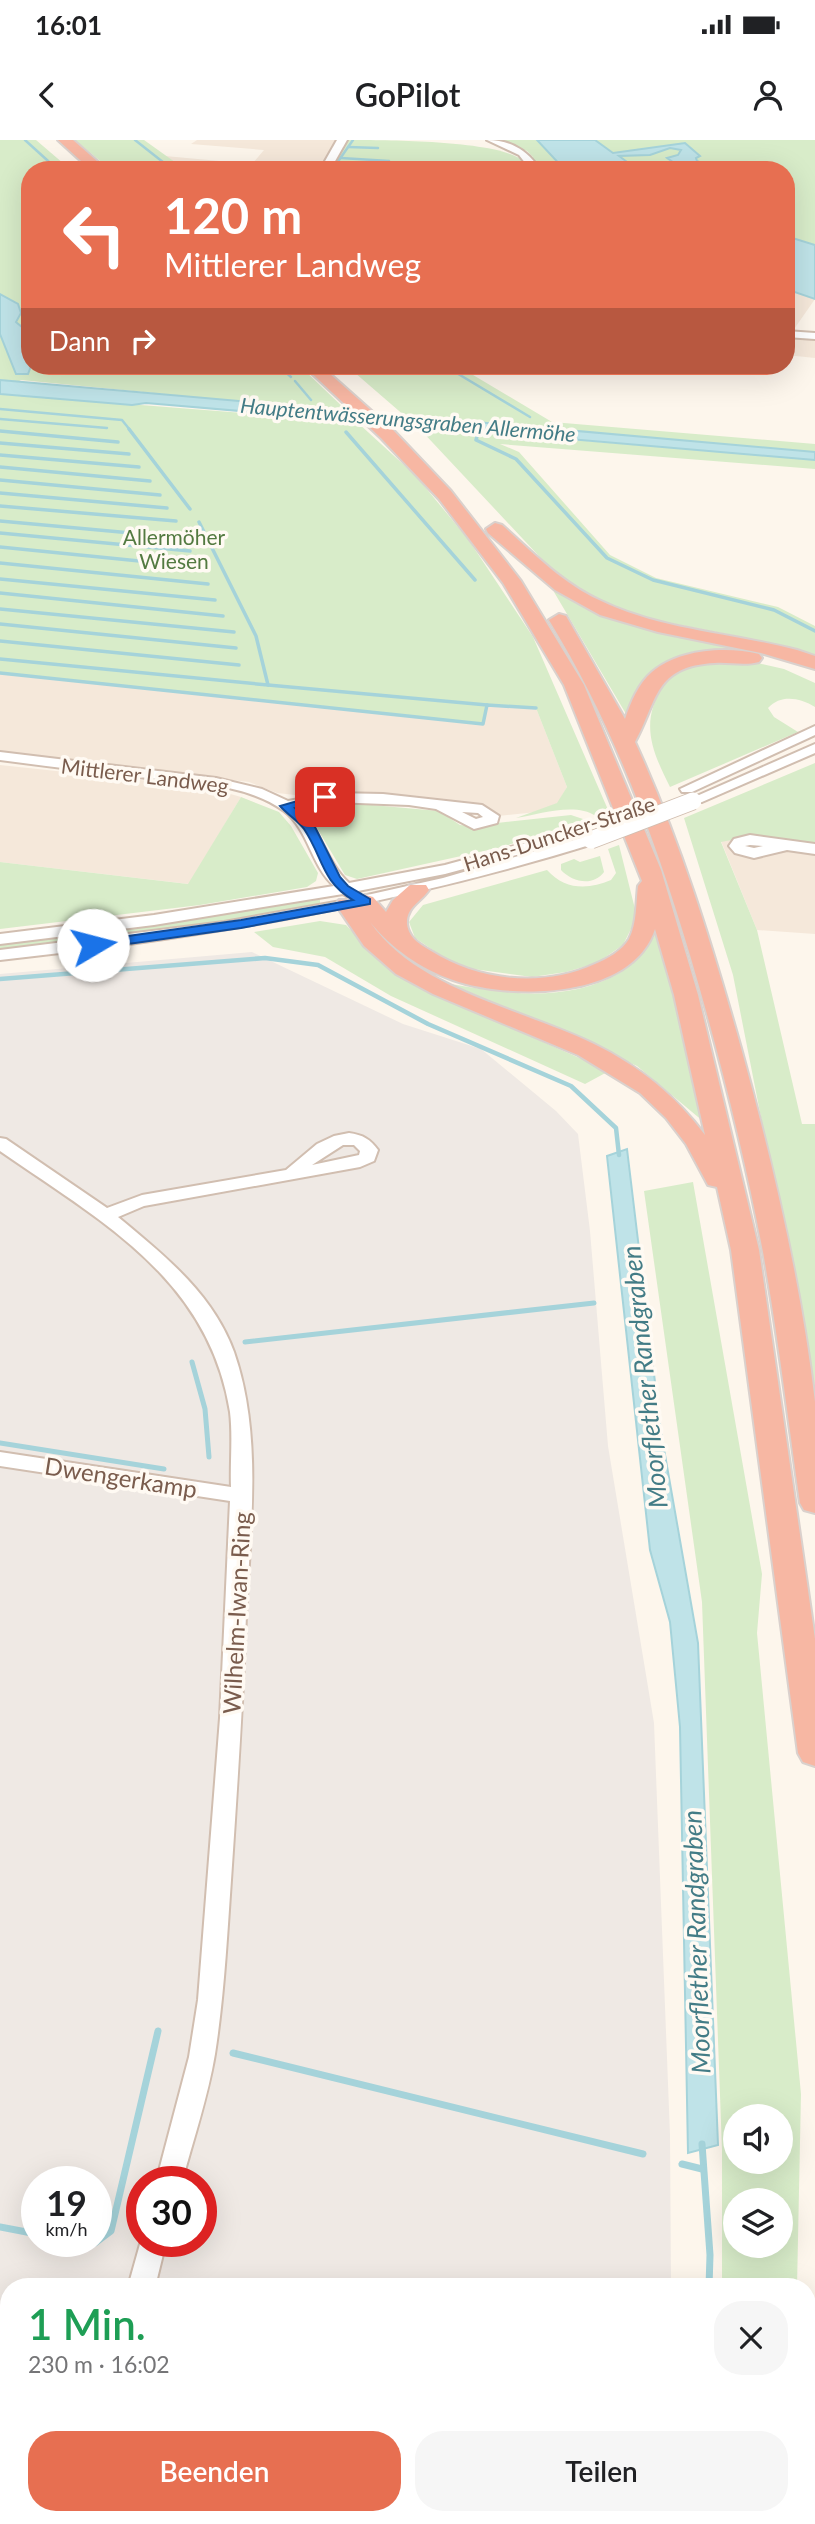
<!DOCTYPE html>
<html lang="de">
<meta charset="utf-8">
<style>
:root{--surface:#fff;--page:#f6f6f6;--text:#202124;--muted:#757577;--accent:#e76f51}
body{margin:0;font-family:Lato,sans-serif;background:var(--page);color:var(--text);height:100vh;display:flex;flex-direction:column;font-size:26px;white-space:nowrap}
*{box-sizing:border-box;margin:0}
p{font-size:23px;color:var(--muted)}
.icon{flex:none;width:38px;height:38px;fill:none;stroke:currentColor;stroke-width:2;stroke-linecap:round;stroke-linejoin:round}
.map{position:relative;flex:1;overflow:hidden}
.panel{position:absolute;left:0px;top:2138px;width:816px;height:247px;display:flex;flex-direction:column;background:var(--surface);border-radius:28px 28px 0 0;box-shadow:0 7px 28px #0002}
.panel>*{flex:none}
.hud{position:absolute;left:21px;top:21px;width:774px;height:214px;border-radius:28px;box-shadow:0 7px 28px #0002;background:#e76f51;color:#fff;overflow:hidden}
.controls{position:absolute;left:723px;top:1964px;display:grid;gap:14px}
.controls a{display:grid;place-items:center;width:70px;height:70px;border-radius:50%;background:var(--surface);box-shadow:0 7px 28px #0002;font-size:35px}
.speed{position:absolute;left:21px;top:2026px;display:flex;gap:14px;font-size:35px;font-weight:700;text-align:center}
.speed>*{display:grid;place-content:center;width:91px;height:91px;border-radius:50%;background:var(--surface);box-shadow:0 7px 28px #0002;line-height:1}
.speed small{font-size:18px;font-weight:400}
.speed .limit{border:10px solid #d22;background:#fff;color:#111}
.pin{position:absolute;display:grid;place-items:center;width:60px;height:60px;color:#fff;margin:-30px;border-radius:14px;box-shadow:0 4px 10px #0006}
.me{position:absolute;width:77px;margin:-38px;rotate:82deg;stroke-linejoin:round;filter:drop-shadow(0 0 5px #0008)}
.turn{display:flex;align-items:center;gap:24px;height:147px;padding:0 28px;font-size:32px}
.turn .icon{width:91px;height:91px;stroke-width:2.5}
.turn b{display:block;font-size:49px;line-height:60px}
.then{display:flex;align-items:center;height:66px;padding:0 28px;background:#0003;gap:14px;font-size:26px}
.round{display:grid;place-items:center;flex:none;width:74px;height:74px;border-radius:28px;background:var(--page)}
.summary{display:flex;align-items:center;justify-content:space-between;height:119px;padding:0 28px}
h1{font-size:42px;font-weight:600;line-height:52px;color:#1e9e55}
.button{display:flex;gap:14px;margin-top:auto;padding:14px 28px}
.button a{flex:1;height:80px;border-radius:28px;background:var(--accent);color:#fff;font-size:28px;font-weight:600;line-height:80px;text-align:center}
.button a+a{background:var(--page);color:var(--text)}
.status{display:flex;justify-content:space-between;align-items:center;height:49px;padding:0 35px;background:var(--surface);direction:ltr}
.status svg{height:19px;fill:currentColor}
header{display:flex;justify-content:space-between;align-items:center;height:91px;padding:0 28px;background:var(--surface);font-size:32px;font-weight:600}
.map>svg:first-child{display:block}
.residential{fill:#f5e8da}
.industrial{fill:#efe9e4;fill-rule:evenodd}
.green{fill:#d8ecc9;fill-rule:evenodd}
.water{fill:#bfe3e8;stroke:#a5d3da;stroke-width:2}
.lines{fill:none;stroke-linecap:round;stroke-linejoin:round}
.stream-far4{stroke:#a5d3da;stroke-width:2.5}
.stream-far3{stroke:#a5d3da;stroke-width:3.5}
.stream-far2{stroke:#a5d3da;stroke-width:4.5}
.stream-far1{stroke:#a5d3da;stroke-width:5}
.stream{stroke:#a5d3da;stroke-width:7}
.minor-casing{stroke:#d1beb0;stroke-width:4}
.highway-casing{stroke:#dad1cd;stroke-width:4}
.minor{fill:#fff;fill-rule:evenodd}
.highway{fill:#f7b7a3;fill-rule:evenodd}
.minor-bridge-casing{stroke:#d1beb0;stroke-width:19;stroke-linecap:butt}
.minor-bridge{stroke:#fff;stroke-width:17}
.route{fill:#1a73e8;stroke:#114b97;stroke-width:2}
.labels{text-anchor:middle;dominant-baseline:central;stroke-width:7;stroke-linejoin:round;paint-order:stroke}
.far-water-label{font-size:21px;font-style:italic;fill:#437c86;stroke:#fffaf3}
.far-park-label{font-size:21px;fill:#537a41;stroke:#fffaf3}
.far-street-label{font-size:21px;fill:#7a5c4d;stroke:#fffaf3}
.street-label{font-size:24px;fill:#7a5c4d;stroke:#fffaf3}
.water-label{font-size:26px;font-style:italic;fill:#437c86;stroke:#fffaf3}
</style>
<div class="status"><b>16:01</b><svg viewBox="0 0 49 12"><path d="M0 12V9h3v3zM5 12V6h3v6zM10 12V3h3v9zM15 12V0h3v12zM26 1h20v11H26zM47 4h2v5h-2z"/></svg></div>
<header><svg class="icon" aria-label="back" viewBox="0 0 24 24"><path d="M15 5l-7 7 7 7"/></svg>GoPilot<svg class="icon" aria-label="person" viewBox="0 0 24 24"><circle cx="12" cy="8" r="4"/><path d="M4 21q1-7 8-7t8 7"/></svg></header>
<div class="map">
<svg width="815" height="2384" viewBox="0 0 815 2384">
<rect width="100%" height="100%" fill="#fdf6ec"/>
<g class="residential">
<path d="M197,0H347L327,30H186L165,16L252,24L264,10L191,4Z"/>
<path d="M786,149L815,159L792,192L815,198V218L786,215Z"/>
<path d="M0,533L483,584L487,565L536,568L567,647L558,663L537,672L498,676L483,665L344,652L295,655L277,653L249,642L0,614Z"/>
<path d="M0,625L206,647L241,657L189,744L0,722Z"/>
<path d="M747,697L815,704V794L757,790L721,701Z"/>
</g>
<path class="industrial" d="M252,812L403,884L481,909L556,971L578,994L590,1091L608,1306L654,1583L670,1995L671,2147H9V2376H671V2384H0V834ZM37,2042H96V2102H37ZM142,2042H201V2102H142Z"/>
<g class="green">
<path d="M0,0H36L71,30H30V225L26,220V208L16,182L21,173L18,164L0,154Z"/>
<path d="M75,0H144L186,30H111Z"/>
<path d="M347,0C384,0 504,0 524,22L519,30H328Z"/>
<path d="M500,0H537L562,27L534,30L533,17L527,11Z"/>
<path d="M595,0H815V105L786,96V30H638Z"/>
<path d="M0,194L16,234H28L31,226H300L348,272L21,240L0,251Z"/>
<path d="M347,226H458L552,282L815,304V312L406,277Z"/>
<path d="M0,254L357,282L416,336L468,399L533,497L609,672L596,676C575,662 540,674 516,678L557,663L567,647L536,568L487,565L483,584L0,533Z"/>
<path d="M418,287L815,320V329L500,304L519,312L610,415L656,438L778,467L815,486V520L737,496L624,474L567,446Z"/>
<path d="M557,451L603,474L728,502L815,527V530C761,505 721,516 667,526L629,579L554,452Z"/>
<path d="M748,521L784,529L815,543V567C800,558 781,554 768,568L774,577L798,592L670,647C652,611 639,582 664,545C670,536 678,529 689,526C708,521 729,521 748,521Z"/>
<path d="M815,623V704L747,697L721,702L757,790L802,984H815V1252L733,835L684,678Z"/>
<path d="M241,657L279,672L291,686L318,733L316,741L307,747L200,765L0,789V722L188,744Z"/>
<path d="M327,661L439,671L460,685L483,687L497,683L571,675L586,680L502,707L357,739L345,735L308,673Z"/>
<path d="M619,705L637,777L623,805L597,823L566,832L532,837L458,827L415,798L409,782L423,765L547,730C565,750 588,750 611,740L616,733L608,709Z"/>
<path d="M600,716L604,732C593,747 572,742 561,730V724L574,719L580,722Z"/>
<path d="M320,759V765C213,783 107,799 0,810V804L147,787Z"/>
<path d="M320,781L346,785L385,825L432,853L609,931L585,944L391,856L325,817L273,807L254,792Z"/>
<path d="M657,792L704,982L637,926L451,844C506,854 570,863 621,832C637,823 647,807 657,792Z"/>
<path d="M693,1042L762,1434L757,1493L801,1954L797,2147H722V2010L702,1462L644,1051ZM735,1976H780V2021H735ZM735,2060H780V2105H735Z"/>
<rect x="721" y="2377" width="72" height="7"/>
</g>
<g class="water">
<path d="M537,0H595L613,13L685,3L700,16L696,18L697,21L716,30C699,30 681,29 667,18L678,15L681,10L670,8L650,15L619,16L638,30H565Z"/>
<path d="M786,96L815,105V159L786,149Z"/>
<path d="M0,154L18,164L21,173L16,182C19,185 23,187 25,190C32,198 26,210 26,220L31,226L28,234H16L0,194Z"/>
<path d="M0,240L815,312V320L146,263L132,265L0,254Z"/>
<path d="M627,1009L661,1292L698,1503L718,2005L688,2013L680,1587L670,1482L650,1410L607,1016Z"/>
</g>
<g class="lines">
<g class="stream-far4">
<path d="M25,0L58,30"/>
<path d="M135,0L173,30"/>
<path d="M348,7L378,8"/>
<path d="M341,18L389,21"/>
<path d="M332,30L353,0"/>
<path d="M279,226L291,237"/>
<path d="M445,226L530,277"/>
<path d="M295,241L311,260"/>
<path d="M0,269L122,280L130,290"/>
<path d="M0,279L107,288"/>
<path d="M479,290L480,286"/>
</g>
<g class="stream-far3">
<path d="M129,289L190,369"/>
<path d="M479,289L476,300L516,319L607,418L653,440L774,470L815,491"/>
<path d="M0,291L118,302"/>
<path d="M346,292L475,440"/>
<path d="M0,303L129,314"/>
<path d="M0,315L139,327"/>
<path d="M0,327L150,341"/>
<path d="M0,340L160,355"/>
<path d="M0,353L167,368"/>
<path d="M0,366L176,381"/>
<path d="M0,381L186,398"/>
<path d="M0,393L190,411"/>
<path d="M0,407L199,427"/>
<path d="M0,423L208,444"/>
<path d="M0,439L215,460"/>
<path d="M0,453L223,476"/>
<path d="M0,469L234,492"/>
<path d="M0,484L236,508"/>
<path d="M0,501L239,525"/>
<path d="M0,519L268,545L256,496L199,382"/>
<path d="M0,533L483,584L487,565L536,568"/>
<path d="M268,545L487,565"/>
</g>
<path class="stream-far2" d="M0,839L265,818L318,825L428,884L571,946L616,988L619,1015"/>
<g class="stream-far1">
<path d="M245,1202L594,1163"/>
<path d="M192,1222L205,1269L209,1317"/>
<path d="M0,1303L164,1329"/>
</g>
<g class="stream">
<path d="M233,1913L643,2014"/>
<path d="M702,2004L710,2115L709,2147"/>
<path d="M682,2024L702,2029"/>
<path d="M0,2087L37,2094"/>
<path d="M75,2102L95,2103L111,2091L158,1891"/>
<path d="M698,2376V2384"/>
</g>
<g class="minor-casing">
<g id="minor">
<path d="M337,0H347L330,30H320Z"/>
<path d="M487,0C507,0 524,8 536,24L533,30H523L526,24L519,15Z"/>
<path d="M786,191L815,193V199L786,197Z"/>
<path d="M815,586V595L692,652H682L680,649Z"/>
<path d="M815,604V613L702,662H692L690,659Z"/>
<path d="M0,612L216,638L262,649L288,661L333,653L383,654L482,665L499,676L497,683L474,689L436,669L409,665L333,662L298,668C321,688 326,723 349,743L445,725L526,703L534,708L531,711L445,734L358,751L360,754L354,758L443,738L591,695L599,700L596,703C401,764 203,798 0,820V810L224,782L352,759L343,754L154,785L0,804V794L154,775L334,746C311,726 309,690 284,671C245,642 185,643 139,637C92,632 46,626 0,620ZM462,672L478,673L483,677L476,679Z"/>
<path d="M750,695L815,704V714L787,710L754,718L735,713L729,706L734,699ZM750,705L763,706L754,708L745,706Z"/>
<path d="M349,993C363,995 370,999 378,1010L374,1021L360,1027L144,1066L118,1077C164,1115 213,1154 234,1212C263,1295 250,1389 246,1475C243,1563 237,1651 231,1740C227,1798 224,1856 215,1914C208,1957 193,2000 182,2042H156L189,1917L198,1860L220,1578L230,1361L0,1326V1312L231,1347C230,1323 233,1296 230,1272C209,1139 101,1081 0,1011V998L6,999L107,1068L142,1055L286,1030L317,1004L334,996ZM343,1005H354L360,1011L359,1015L312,1025Z"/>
<path d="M142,2097V2102H166L155,2147H128Z"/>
<path d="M64,2376H93L92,2384H62Z"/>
</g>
</g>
<g class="highway-casing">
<g id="highway">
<path d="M58,0H73L107,30H91Z"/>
<path d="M304,226H321L393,290L451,351L521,441L584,545L661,730L698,855L759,1110L815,1499V1626L803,1622L798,1613L731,1110L717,1047L708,1045L686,1004L666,978L640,953L578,915L433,854L396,834L364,806L336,765L339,760H355L365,755L373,757L386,772L393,760L410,745H426L429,750C421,762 406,767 407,784C409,799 420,804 431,811C479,841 542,848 595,824C607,819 622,811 629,799C637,783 636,763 638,746L642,741L564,545L503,443L439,359L381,298ZM370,782C391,808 421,829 453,840C510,860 632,860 655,789L674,855L705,995C675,955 639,926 594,904C522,869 417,850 370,782Z"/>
<path d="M495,383L502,385C532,412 562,443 599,460C660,490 732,493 797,510L815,516V529L761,513L658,492L600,475L555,450L488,393L486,389Z"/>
<path d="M559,474L566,476L625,579C631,562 638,544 652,532C679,509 726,506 759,514L762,518L759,522C745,526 729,522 715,523C654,526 658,560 635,602C680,700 712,805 741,908C773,1024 801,1143 815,1262C815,1298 815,1337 815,1373L804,1370L800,1363C788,1279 778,1195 763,1112C744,1012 719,913 690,815C655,698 613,584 549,480Z"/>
</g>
</g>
<use href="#minor" class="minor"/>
<use href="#highway" class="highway"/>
<g class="minor-bridge-casing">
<path id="minor-bridge" d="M591,700L693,661"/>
</g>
<use href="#minor-bridge" class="minor-bridge"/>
</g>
<path class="route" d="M325,653L331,657L329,660L295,668L315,687L340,737L348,746L370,759V764L241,788L93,809L87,805L93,801L241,780L353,760C321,741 323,717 304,689C298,681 287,674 280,666Z"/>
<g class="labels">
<g class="far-water-label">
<text transform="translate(408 279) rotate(5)">Hauptentwässerungsgraben Allermöhe</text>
</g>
<g class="far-park-label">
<text x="174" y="396">Allermöher<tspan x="174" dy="24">Wiesen</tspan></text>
</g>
<g class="far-street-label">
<text transform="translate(145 635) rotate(7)">Mittlerer Landweg</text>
<text transform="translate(559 693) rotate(-18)">Hans-Duncker-Straße</text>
</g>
<g class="street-label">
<text transform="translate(121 1337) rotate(9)">Dwengerkamp</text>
<text transform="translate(236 1473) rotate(-87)">Wilhelm-Iwan-Ring</text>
</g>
<g class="water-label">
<text transform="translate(644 1237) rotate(-96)">Moorflether Randgraben</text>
<text transform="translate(696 1802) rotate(-92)">Moorflether Randgraben</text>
</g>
</g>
</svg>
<div class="controls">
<a><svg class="icon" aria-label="sound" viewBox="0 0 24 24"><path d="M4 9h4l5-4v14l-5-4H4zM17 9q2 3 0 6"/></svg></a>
<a><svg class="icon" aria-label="layers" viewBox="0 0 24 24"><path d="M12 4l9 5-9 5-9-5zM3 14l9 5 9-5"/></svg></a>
</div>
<div class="speed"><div>19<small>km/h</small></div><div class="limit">30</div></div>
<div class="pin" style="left:325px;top:657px;background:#d93025"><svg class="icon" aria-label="arrive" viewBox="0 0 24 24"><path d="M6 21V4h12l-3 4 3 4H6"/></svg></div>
<svg class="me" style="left:93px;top:805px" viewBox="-20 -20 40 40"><circle r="19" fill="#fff"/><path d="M0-13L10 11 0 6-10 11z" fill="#1a73e8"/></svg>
<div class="hud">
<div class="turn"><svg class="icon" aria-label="left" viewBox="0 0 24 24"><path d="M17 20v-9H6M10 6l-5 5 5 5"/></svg><div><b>120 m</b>Mittlerer Landweg</div></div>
<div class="then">Dann<svg class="icon" aria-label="right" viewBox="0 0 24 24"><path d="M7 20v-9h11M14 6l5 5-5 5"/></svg></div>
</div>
<section class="panel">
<div class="summary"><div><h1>1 Min.</h1><p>230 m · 16:02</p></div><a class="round"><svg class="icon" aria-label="close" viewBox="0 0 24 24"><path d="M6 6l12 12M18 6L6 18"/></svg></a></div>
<div class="button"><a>Beenden</a><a>Teilen</a></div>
</section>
</div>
